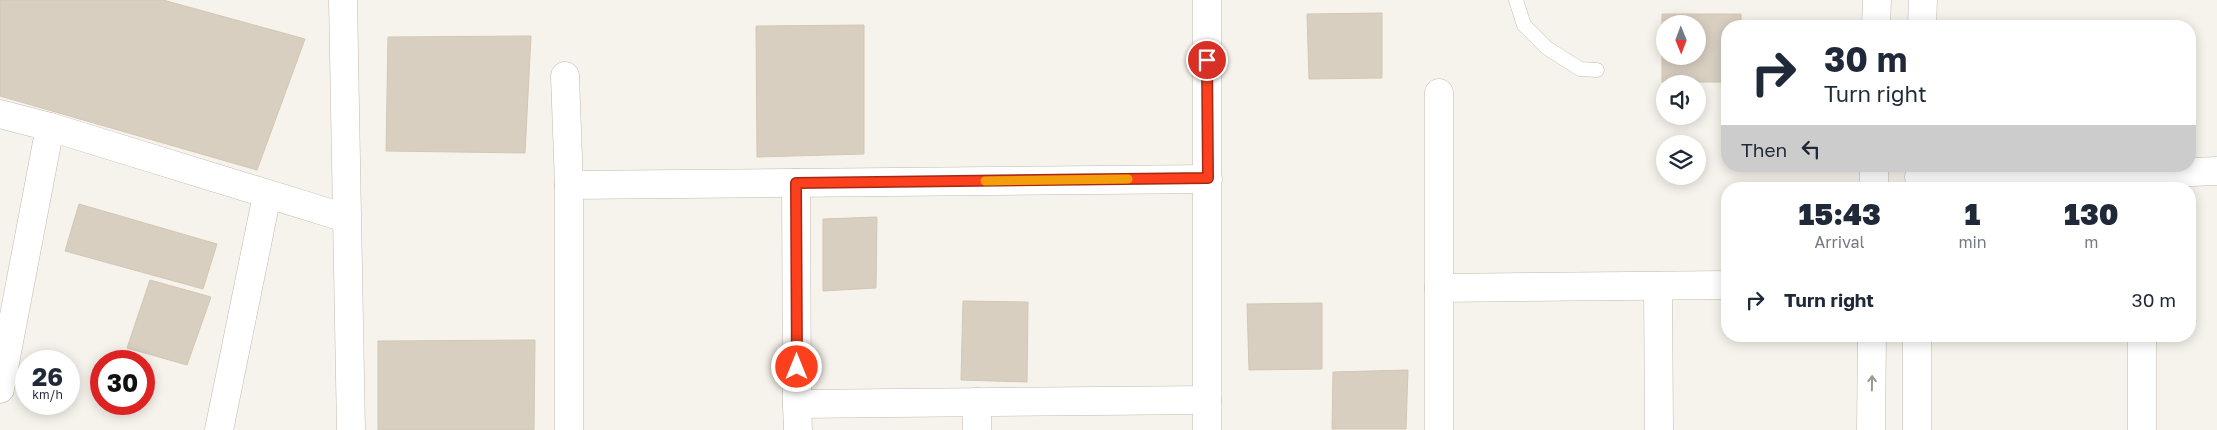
<!DOCTYPE html>
<style>
:root{--surface:#fff;--page:#f2f2f3;--text:#1f2937;--muted:#747a83}
body{margin:0;font-family:"Golos Text",sans-serif;background:var(--page);color:var(--text);height:100vh;display:flex;flex-direction:column;font-size:19px;white-space:nowrap}
*{box-sizing:border-box;margin:0}
p{font-size:16px;color:var(--muted)}
.icon{flex:none;width:28px;height:28px;fill:none;stroke:currentColor;stroke-width:2;stroke-linecap:round;stroke-linejoin:round}
.map{position:relative;flex:1;overflow:hidden}
.panel{position:absolute;left:1721px;top:182px;width:475px;height:160px;display:flex;flex-direction:column;background:var(--surface);border-radius:20px;box-shadow:0 2px 12px #0003}
.panel>*{flex:none}
.banner{position:absolute;left:1721px;top:20px;width:475px;height:152px;border-radius:20px;box-shadow:0 2px 12px #0003;background:#fff;color:var(--text);overflow:hidden}
.needle{width:32px;rotate:179deg}
.buttons{position:absolute;left:1656px;top:15px;display:grid;gap:10px}
.buttons a{display:grid;place-items:center;width:50px;height:50px;border-radius:50%;background:var(--surface);box-shadow:0 2px 12px #0003;font-size:25px}
.speed{position:absolute;left:15px;top:350px;display:flex;gap:10px;font-size:25px;font-weight:700;text-align:center}
.speed>*{display:grid;place-content:center;width:65px;height:65px;border-radius:50%;background:var(--surface);box-shadow:0 2px 12px #0003;line-height:1}
.speed small{font-size:12px;font-weight:400}
.speed .limit{border:8px solid #d22;background:#fff;color:#111}
.pin{position:absolute;display:grid;place-items:center;width:42px;height:42px;color:#fff;margin:-21px;border:2px solid #fff;border-radius:50%;box-shadow:0 1px 5px #0007}
.me{position:absolute;width:55px;margin:-28px;rotate:0deg;stroke-linejoin:round;filter:drop-shadow(0 0 4px #0008)}
.turn{display:flex;align-items:center;gap:18px;height:105px;padding:0 20px;font-size:22px}
.turn .icon{width:65px;height:65px;stroke-width:2.5}
.turn b{display:block;font-size:35px;line-height:42px}
.then{display:flex;align-items:center;height:48px;padding:0 20px;background:#0003;gap:10px;font-size:19px}
.eta{display:flex;justify-content:space-evenly;align-items:center;height:85px;text-align:center}
.eta b{font-size:30px;font-weight:800;line-height:35px}
ul{padding:0;list-style:none}
li{display:flex;align-items:center;gap:15px;height:65px;padding:0 20px}
li div{flex:1}
li b{display:block;font-size:19px}
li em{font-style:normal}
.map>svg:first-child{display:block}
.building{fill:#d8cfc1;stroke:#d3c7b4;fill-rule:evenodd}
.lines{fill:none;stroke-linecap:round;stroke-linejoin:round}
.service-casing{stroke:#c2bbae;stroke-width:15}
.minor-casing{stroke:#c2bbae;stroke-width:29}
.service{stroke:#fff;stroke-width:14}
.minor{stroke:#fff;stroke-width:28}
.oneway{stroke:#9c9892}
.route-casing{stroke:#a42913;stroke-width:12}
.route{stroke:#fc3f1d;stroke-width:9}
.slow{stroke:#f59e0b;stroke-width:9}
</style>
<div class="map">
<svg width="2217" height="430" viewBox="0 0 2217 430">
<rect width="100%" height="100%" fill="#f6f3ec"/>
<g class="building">
<path d="M0,0H163L305,39L257,170L0,96Z"/>
<path d="M1382,13V78L1309,79L1307,14Z"/>
<path d="M1662,14H1741V26H1728V82H1662ZM1665,24H1698V56H1665Z"/>
<path d="M864,25V154L757,157L756,26Z"/>
<path d="M531,36L525,153L386,151L388,37Z"/>
<path d="M79,204L217,244L203,289L65,251Z"/>
<path d="M877,217L876,288L823,291V219Z"/>
<path d="M150,280L211,297L187,365L127,348Z"/>
<path d="M963,301L1028,302L1027,382L961,380Z"/>
<path d="M1322,303V369L1249,370L1247,304Z"/>
<path d="M535,340L534,430H378V341Z"/>
<path d="M1408,370L1406,429H1332L1333,372Z"/>
</g>
<g class="lines">
<g class="service-casing">
<path id="service" d="M1516,0L1524,25L1547,48L1580,69L1597,70"/>
</g>
<g class="minor-casing">
<g id="minor">
<path d="M343,0L351,430"/>
<path d="M1207,0V430"/>
<path d="M1876,26L1877,0"/>
<path d="M1922,26L1923,0"/>
<path d="M565,76L569,185V430"/>
<path d="M1439,93V430"/>
<path d="M0,114L50,127L346,218"/>
<path d="M1919,177L2142,174L2217,171"/>
<path d="M796,183L797,404L1207,400"/>
<path d="M569,185L1208,179"/>
<path d="M1874,189V166"/>
<path d="M1658,286L1659,430"/>
<path d="M1439,288L1728,285"/>
<path d="M0,389L50,127"/>
<path d="M977,402V430"/>
<path d="M797,404L798,430"/>
<path d="M219,430L267,195"/>
<path d="M1871,430L1872,336"/>
<path d="M1917,430V336"/>
<path d="M2142,430V336"/>
</g>
</g>
<use href="#service" class="service"/>
<use href="#minor" class="minor"/>
</g>
<defs><path id="oneway-shaft" d="M-6 0H5M1.5-3L5.5 0L1.5 3" fill="none" stroke-width="1.6" stroke-linecap="round" stroke-linejoin="round" transform="scale(1.25)"/></defs>
<use class="oneway" href="#oneway-shaft" transform="translate(1872 383) rotate(-89)"/>
<g class="lines">
<g class="route-casing">
<path id="route" d="M797,367L796,183L1208,178L1207,60"/>
</g>
<use href="#route" class="route"/>
<path class="slow" d="M985,181L1128,179"/>
</g>
</svg>
<div class="buttons">
<a><svg class="needle" viewBox="-14 -14 28 28"><path d="M0-13l5 13h-10z" fill="#e53935"/><path d="M0 13l5-13h-10z" fill="#747a83"/></svg></a>
<a><svg class="icon" aria-label="sound" viewBox="0 0 24 24"><path d="M4 9h4l5-4v14l-5-4H4zM17 9q2 3 0 6"/></svg></a>
<a><svg class="icon" aria-label="layers" viewBox="0 0 24 24"><path d="M12 4l9 5-9 5-9-5zM3 14l9 5 9-5"/></svg></a>
</div>
<div class="speed"><div>26<small>km/h</small></div><div class="limit">30</div></div>
<div class="pin" style="left:1207px;top:60px;background:#d93025"><svg class="icon" aria-label="arrive" viewBox="0 0 24 24"><path d="M6 21V4h12l-3 4 3 4H6"/></svg></div>
<svg class="me" style="left:797px;top:367px" viewBox="-20 -20 40 40"><circle r="17" fill="#fc3f1d" stroke="#fff" stroke-width="3"/><path d="M0-11L8 9 0 5-8 9z" fill="#fff"/></svg>
<div class="banner">
<div class="turn"><svg class="icon" aria-label="right" viewBox="0 0 24 24"><path d="M7 20v-9h11M14 6l5 5-5 5"/></svg><div><b>30 m</b>Turn right</div></div>
<div class="then">Then<svg class="icon" aria-label="left" viewBox="0 0 24 24"><path d="M17 20v-9H6M10 6l-5 5 5 5"/></svg></div>
</div>
<section class="panel">
<div class="eta">
<div><b>15:43</b><p>Arrival</p></div>
<div><b>1</b><p>min</p></div>
<div><b>130</b><p>m</p></div>
</div>
<ul>
<li><svg class="icon" aria-label="right" viewBox="0 0 24 24"><path d="M7 20v-9h11M14 6l5 5-5 5"/></svg><div><b>Turn right</b></div><em>30 m</em></li>
</ul>
</section>
</div>
